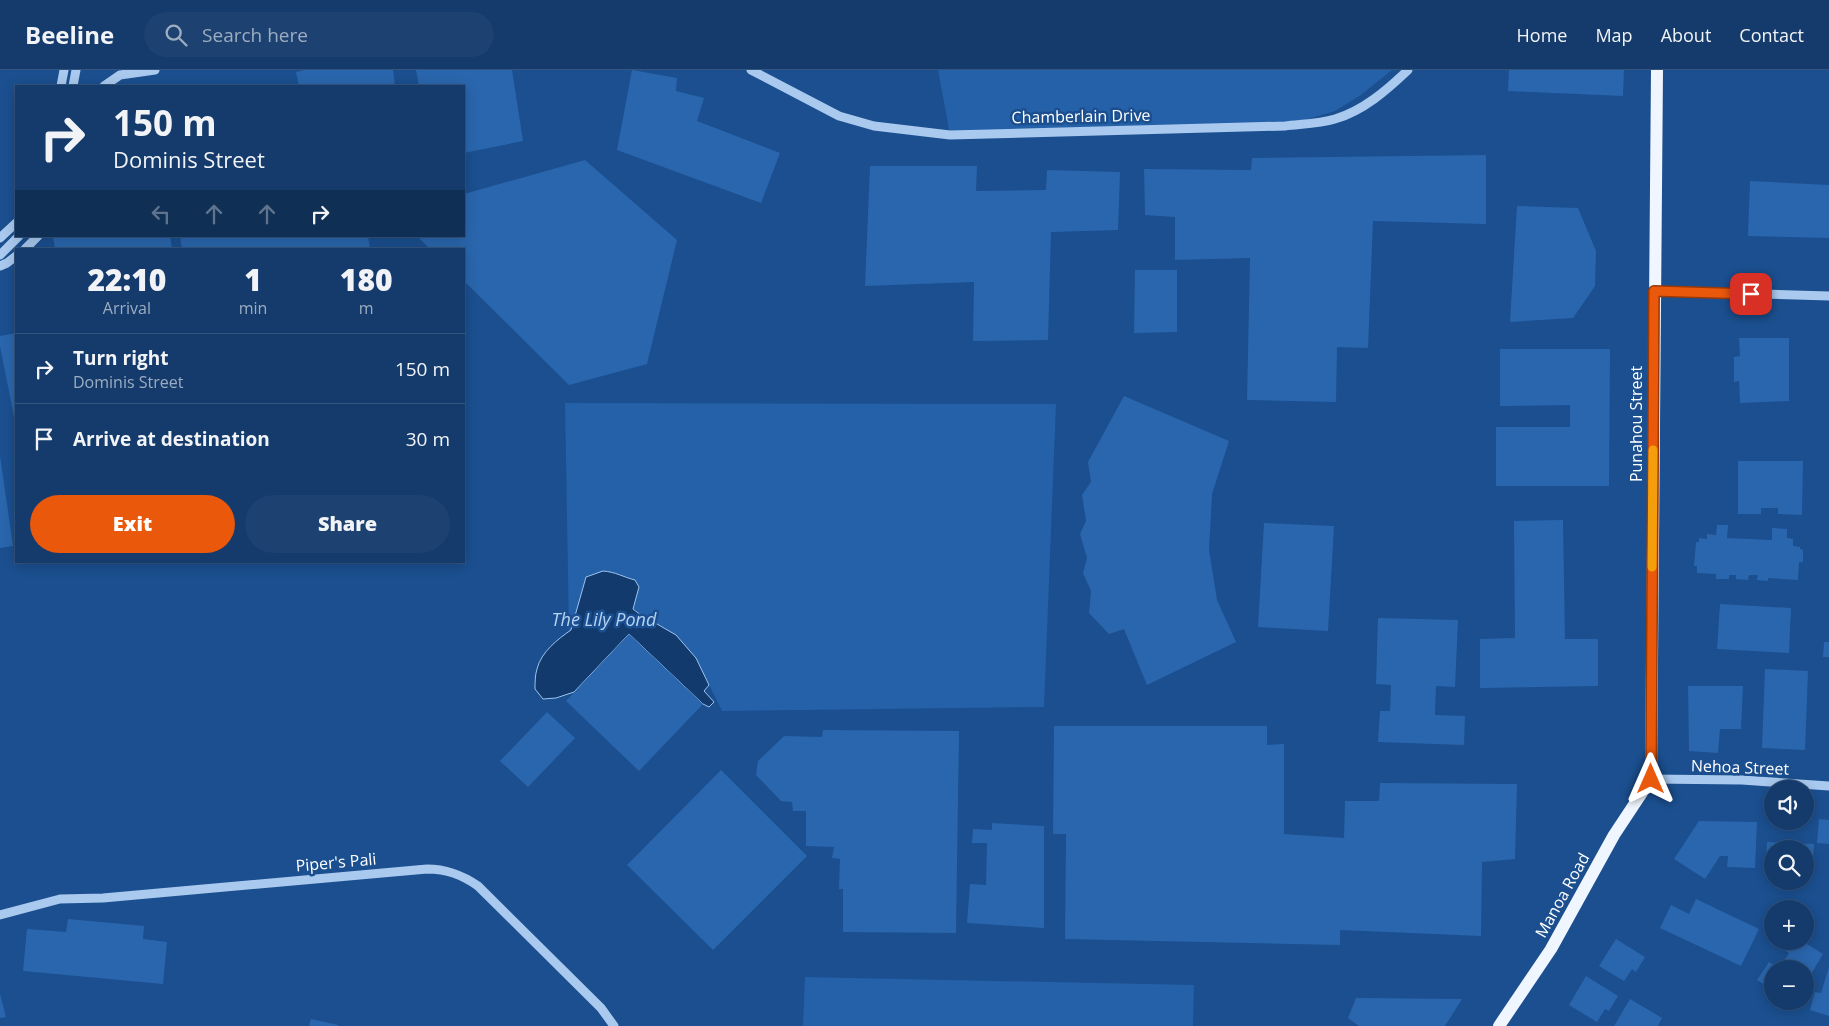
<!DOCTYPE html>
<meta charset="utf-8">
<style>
:root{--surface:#143b6b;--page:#1d4271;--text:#f1f3f6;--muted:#9dadc1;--line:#33557e;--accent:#ea580c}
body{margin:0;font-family:"Open Sans",sans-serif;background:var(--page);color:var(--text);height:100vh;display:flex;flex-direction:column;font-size:19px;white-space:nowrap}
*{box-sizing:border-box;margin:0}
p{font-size:16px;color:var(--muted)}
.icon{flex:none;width:28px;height:28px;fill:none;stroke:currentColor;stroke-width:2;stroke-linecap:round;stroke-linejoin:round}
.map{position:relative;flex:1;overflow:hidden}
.sheet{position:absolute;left:15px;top:178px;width:450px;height:315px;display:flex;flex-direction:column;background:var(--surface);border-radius:0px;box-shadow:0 2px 12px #0003,0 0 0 1px var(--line)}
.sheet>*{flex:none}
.guide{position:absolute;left:15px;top:15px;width:450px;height:152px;border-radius:0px;box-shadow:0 2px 12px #0003,0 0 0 1px var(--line);background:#143b6b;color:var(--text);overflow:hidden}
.tools{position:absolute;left:1764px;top:710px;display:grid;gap:10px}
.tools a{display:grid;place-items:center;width:50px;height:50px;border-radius:50%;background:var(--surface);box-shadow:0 2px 12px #0003,0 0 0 1px var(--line);font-size:25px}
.pin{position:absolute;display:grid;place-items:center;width:42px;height:42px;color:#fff;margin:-21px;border-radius:10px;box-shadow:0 2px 8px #0006}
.me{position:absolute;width:55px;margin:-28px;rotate:0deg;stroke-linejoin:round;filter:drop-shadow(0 0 4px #0008)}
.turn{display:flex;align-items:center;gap:18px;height:105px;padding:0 15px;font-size:22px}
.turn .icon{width:65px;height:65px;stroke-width:2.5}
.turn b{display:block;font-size:35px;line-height:42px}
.lanes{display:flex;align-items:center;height:48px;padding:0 15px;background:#0003;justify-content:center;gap:25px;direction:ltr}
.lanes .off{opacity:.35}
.eta{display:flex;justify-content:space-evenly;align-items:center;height:85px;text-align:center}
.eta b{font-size:30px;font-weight:800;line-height:35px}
.action{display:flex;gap:10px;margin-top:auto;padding:10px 15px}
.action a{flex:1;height:58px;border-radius:30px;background:var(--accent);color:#fff;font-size:20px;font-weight:800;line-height:58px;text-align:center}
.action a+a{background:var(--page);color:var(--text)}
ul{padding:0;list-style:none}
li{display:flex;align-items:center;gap:15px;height:70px;padding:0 15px;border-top:1px solid var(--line)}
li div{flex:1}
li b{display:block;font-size:19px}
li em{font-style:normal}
header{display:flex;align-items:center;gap:30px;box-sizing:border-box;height:70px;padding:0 25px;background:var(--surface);border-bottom:1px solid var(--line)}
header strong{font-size:24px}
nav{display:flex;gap:28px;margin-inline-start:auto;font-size:18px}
.search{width:350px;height:45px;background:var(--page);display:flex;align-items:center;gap:12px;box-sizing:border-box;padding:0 18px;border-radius:28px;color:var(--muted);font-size:19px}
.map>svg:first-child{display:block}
.green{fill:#2461a8}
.water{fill:#123a6d;stroke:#9cc4f0}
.building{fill:#2a66ad}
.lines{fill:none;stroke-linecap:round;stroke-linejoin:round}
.minor{stroke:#a9c9ee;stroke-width:9}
.major{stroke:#f0f6ff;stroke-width:12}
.route-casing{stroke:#983908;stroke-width:12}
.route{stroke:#ea580c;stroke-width:9}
.slow{stroke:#f59e0b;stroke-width:9}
.labels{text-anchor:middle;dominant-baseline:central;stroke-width:5;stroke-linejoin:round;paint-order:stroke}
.street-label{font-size:16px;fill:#fff;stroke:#1b4f8f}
.water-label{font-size:18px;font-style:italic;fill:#b5d3f5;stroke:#1b4f8f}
</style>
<header>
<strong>Beeline</strong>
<div class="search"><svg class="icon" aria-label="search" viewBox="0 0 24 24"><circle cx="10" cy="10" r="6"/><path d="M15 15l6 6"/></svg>Search here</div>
<nav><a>Home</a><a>Map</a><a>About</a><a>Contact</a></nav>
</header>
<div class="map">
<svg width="1829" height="956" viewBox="0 0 1829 956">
<rect width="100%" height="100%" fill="#1b4f8f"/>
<g class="green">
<path d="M938,0H1392L1361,25L1335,41L1285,56L950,65Z"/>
<path d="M565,333L1056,334L1044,637L722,641L696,588L633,538L639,517L635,510L621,507L569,562Z"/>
<path d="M805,907L1194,915L1193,956H803Z"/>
</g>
<path class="water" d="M603,501C616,502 623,507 635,510L639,517L633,539L638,543L676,565L696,588L709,615L704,621L714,632L709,637L703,634L629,564L574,622L556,628L543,629L535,619C535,613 535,605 537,599C541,582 558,569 571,560L586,507Z"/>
<g class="building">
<path d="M305,0H393L395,16H299L296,2Z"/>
<path d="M416,0H512L523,71L464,83V16H419Z"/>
<path d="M632,0L677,8L676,21L704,28L697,51L780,83L761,133L617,80Z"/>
<path d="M1509,0H1624L1623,26L1508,21Z"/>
<path d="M1486,85V154L1373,151L1368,278L1337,277L1336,332L1247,330L1250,188L1175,190V147L1145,145L1144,99L1251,100L1252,88Z"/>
<path d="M585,90L677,170L647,294L569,315L464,211V179H430L417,166H464V124Z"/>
<path d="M870,96H977L976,121L1046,120L1047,100L1120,102L1118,160L1051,162L1048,270L973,271L974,212L865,216Z"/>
<path d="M1750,111L1829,115V168L1748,166Z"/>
<path d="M1517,136L1578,138L1596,181L1595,216L1573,248L1510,252Z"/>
<path d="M53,166H170L172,179H55Z"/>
<path d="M180,166H368L370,179H182Z"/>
<path d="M1135,200H1177V262L1134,263Z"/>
<path d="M16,263V352H15L0,276V266Z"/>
<path d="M1739,268H1789V331L1740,333L1739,311L1734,312V287L1740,286Z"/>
<path d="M1500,279H1610L1609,416H1496V357H1570V335L1500,336Z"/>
<path d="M1124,326L1229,371L1212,424L1209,480L1217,530L1236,572L1147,615L1124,559L1109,564L1089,543L1091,521L1083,503L1087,488L1080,464L1086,451L1082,425L1091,412L1088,392Z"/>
<path d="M0,386L13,476L0,478Z"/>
<path d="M1738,391H1803L1802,445L1778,444V438H1761V444H1738Z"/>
<path d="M1563,450L1565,569H1598V616L1480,618V569L1515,568L1514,451Z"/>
<path d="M1264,453L1334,456L1328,561L1258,557Z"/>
<path d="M1717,455H1728L1727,468L1772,470V458L1787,459V468L1793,469V476L1800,477V479L1803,480V492H1799L1798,510L1768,508V511L1757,510L1758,505H1749L1748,510L1736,509V505H1729V509H1716V504L1697,503V496H1694L1696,472H1699V468L1707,469V464L1716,465Z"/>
<path d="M1720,534L1791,538L1789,583L1717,579Z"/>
<path d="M1378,548L1458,550L1455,617L1436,616L1435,645L1465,646L1464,675L1378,672L1380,641H1390L1391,615L1376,614Z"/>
<path d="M629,564L703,634L639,701L566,631Z"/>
<path d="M1824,572H1829V587H1823Z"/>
<path d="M1765,599L1808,601L1805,680L1762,678Z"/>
<path d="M1688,616H1743L1741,659H1720L1718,683L1689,681Z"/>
<path d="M547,642L575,668L528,717L500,691Z"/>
<path d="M1054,656H1267V675L1284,674V764L1344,768L1345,731H1379L1380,713L1517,714L1515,789L1482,792L1481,866L1340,860V875L1065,869L1066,764H1053Z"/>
<path d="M823,660L959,661L956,863L843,862V819H839L840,789L832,788L834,777L806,776V741H793L792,732L781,731L756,705L758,691L784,666L822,667Z"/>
<path d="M721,700L807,786L713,880L627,795Z"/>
<path d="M1819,749L1829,750V774L1817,773Z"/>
<path d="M1699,751L1757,752L1755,798L1727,797L1728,786H1720L1705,809L1674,789Z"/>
<path d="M992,753L1044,756V858L967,853L970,814L986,815L987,773H972L973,759L992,760Z"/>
<path d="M1767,772L1814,774L1812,806L1805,805V779H1772V804L1765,803Z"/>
<path d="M1696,829L1759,859L1741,896L1660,858L1671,835L1689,844Z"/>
<path d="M68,849L144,856L143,869L167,872L163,914L23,901L27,859L66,862Z"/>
<path d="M1616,869L1645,887L1636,902L1632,899L1624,911L1599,896Z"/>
<path d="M1781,871H1802L1823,884L1805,914V899H1779L1789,883L1778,876Z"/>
<path d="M1769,892L1779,899H1772V919L1757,910Z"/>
<path d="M1829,897V946L1810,940L1815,922L1821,923Z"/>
<path d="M1586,906L1618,926L1609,941L1605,939L1597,952L1569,935Z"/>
<path d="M0,924L6,947L0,948Z"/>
<path d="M1356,928L1462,929L1445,956H1359L1348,948Z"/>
<path d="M1630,929L1662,948L1658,956H1614Z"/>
<path d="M311,949L338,955V956H309Z"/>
</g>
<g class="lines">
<g class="minor">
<path d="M751,0L839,46L874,56L950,65L1285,56C1301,54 1319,54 1335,49C1363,41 1387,20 1408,0"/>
<path d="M61,16L64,0"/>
<path d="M73,16L76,0"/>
<path d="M104,16L120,5L155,0"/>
<path d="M0,168L16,153"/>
<path d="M25,179L38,166"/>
<path d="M0,185L19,166"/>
<path d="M0,196L7,193L16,186"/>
<path d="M1654,221L1829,226"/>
<path d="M1651,709L1742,710L1829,716"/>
<path d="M0,845L60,829L103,828L427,799C447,799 462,805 478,816L601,938L614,956"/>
</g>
<path class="major" d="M1499,956L1551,879L1614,765L1651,709L1657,0"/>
</g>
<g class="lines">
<g class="route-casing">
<path id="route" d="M1651,709L1654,221L1751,224"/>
</g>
<use href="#route" class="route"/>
<path class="slow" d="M1652,497L1653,380"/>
</g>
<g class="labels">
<g class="street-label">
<text transform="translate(1081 46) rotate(-1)">Chamberlain Drive</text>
<text transform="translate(1636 354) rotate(-90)">Punahou Street</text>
<text transform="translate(1740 697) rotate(2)">Nehoa Street</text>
<text transform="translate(336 792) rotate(-5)">Piper's Pali</text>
<text transform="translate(1562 825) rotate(-61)">Manoa Road</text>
</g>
<g class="water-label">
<text x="604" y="549">The Lily Pond</text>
</g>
</g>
</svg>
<div class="tools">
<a><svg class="icon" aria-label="sound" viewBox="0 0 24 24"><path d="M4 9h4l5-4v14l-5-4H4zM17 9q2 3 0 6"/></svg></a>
<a><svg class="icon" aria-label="search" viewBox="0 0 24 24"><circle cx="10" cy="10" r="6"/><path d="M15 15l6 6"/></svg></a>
<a>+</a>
<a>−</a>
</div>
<div class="pin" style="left:1751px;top:224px;background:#d93025"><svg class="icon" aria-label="arrive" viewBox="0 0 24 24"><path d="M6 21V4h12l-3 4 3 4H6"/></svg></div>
<svg class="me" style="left:1651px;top:709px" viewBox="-20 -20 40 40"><path d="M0-17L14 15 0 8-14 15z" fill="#ea580c" stroke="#fff" stroke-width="4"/></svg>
<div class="guide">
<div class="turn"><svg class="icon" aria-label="right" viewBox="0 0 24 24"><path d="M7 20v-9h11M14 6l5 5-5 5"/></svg><div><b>150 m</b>Dominis Street</div></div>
<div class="lanes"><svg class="icon off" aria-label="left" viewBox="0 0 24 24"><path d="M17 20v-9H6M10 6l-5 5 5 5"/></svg><svg class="icon off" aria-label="ahead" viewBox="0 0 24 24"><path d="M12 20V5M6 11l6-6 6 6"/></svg><svg class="icon off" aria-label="ahead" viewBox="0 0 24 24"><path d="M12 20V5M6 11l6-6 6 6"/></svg><svg class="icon" aria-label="right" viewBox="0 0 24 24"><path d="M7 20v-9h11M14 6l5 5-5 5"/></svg></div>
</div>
<section class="sheet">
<div class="eta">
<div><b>22:10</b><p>Arrival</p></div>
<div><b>1</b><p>min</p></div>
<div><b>180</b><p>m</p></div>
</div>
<ul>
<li><svg class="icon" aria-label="right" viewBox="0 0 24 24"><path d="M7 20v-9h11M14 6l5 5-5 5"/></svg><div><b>Turn right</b><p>Dominis Street</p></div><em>150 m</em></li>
<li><svg class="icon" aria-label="arrive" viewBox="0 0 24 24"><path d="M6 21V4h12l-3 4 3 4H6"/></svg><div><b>Arrive at destination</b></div><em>30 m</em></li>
</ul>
<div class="action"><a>Exit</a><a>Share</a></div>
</section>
</div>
